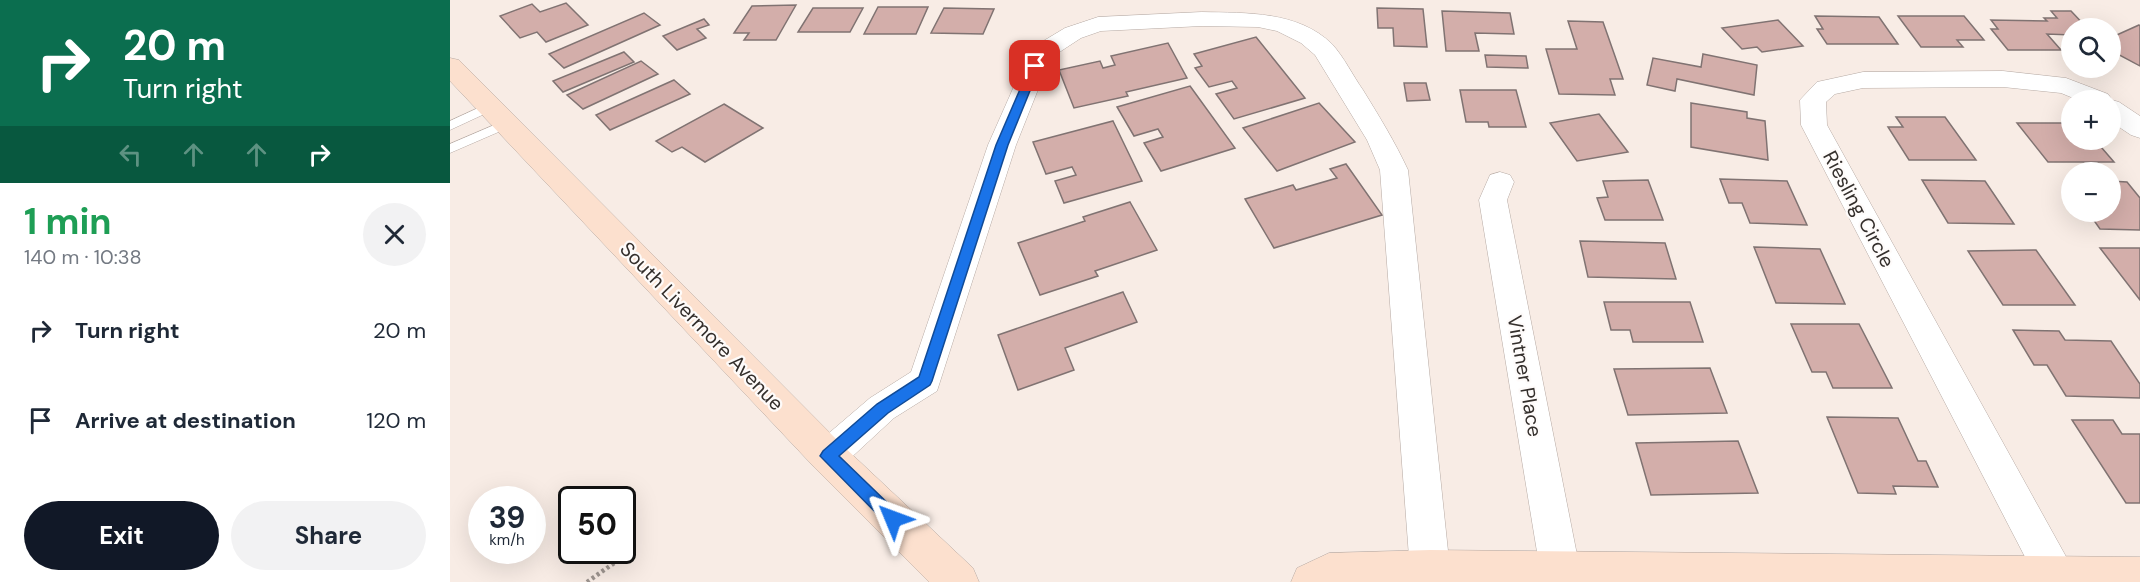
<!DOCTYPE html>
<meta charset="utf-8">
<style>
:root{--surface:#fff;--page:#f2f2f3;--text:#1f2937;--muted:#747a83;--accent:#111827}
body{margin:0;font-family:"DM Sans",sans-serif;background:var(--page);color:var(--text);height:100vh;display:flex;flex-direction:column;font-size:22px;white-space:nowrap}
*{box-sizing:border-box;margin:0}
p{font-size:20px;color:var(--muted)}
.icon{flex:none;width:33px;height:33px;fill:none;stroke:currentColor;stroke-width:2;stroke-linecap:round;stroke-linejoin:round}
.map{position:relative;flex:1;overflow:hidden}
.details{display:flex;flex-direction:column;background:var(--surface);width:450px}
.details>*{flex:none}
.top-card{background:#0b6e4f;color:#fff;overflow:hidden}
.buttons{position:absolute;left:1611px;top:18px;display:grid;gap:12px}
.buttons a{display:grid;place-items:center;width:60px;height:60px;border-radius:50%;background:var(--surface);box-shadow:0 6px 24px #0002;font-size:30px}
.speed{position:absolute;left:18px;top:486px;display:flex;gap:12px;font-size:30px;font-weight:700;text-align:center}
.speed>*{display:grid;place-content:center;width:78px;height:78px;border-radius:50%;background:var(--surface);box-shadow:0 6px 24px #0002;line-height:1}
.speed small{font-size:15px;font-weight:400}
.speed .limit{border:3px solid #111;border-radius:9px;background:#fff;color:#111}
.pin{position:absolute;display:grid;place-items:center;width:51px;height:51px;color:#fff;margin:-26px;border-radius:12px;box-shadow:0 3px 9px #0006}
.me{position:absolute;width:66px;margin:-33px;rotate:314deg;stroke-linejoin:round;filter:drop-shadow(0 0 4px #0008)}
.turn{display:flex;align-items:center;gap:21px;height:126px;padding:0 24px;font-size:27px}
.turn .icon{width:78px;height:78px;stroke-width:2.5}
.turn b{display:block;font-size:42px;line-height:51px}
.lanes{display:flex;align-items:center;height:57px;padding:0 24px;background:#0003;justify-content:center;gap:30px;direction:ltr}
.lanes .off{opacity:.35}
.round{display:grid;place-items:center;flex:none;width:63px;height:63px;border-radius:32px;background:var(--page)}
.summary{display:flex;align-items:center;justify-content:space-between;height:102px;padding:0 24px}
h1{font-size:36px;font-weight:700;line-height:45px;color:#1e9e55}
.cta{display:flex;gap:12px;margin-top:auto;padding:12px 24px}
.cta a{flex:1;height:69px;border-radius:36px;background:var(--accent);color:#fff;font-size:24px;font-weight:700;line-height:69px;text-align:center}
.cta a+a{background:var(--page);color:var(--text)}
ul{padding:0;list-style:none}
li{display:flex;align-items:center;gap:18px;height:90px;padding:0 24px}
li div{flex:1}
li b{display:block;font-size:22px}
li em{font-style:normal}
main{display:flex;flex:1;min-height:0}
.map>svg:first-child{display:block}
.building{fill:#d3aeaa;stroke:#807372;stroke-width:1.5}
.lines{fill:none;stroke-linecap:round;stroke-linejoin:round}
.lane-casing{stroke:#b6aaa4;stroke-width:1}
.street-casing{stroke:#b6aaa4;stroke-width:1}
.secondary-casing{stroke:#b6aaa4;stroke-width:1}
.path{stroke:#9d948f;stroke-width:4.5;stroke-dasharray:3 3;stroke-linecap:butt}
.lane{fill:#fff;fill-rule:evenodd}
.street{fill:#fff;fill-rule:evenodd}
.secondary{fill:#fce0ce;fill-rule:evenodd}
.route{fill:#1a73e8;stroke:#114b97;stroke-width:1.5}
.labels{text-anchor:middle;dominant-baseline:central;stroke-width:4.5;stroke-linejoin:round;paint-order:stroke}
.street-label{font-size:20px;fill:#342f2c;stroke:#fefbfa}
</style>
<main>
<section class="details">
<div class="top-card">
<div class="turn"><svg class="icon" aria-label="right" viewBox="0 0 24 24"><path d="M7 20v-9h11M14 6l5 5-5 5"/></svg><div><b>20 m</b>Turn right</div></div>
<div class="lanes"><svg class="icon off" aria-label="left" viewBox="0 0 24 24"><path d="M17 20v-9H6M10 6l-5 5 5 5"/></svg><svg class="icon off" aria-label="ahead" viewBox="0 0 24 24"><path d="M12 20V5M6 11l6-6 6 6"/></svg><svg class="icon off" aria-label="ahead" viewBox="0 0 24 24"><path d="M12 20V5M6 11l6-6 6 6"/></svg><svg class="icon" aria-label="right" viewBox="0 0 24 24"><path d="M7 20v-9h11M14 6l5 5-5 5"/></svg></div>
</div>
<div class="summary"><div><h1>1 min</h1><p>140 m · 10:38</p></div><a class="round"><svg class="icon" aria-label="close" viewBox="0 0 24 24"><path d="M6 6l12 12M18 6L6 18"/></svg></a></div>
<ul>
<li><svg class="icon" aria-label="right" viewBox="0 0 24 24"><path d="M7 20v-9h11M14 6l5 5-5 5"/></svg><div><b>Turn right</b></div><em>20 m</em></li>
<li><svg class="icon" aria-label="arrive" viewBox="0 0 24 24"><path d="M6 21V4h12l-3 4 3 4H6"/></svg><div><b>Arrive at destination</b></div><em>120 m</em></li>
</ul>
<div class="cta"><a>Exit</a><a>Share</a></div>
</section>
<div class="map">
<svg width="1690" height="582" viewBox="0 0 1690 582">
<rect width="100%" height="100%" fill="#f8ece5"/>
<g class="building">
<path d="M116,3L138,25L96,42L87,32L70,38L50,16L82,4L90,12Z"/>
<path d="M346,5L326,40H294L299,33H284L302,6Z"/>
<path d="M428,7H478L466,34H414Z"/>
<path d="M363,8H413L400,32H348Z"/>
<path d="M494,8L544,9L533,34L481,33Z"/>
<path d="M927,8L973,9L977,47L944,46L943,28H928Z"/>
<path d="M992,11L1060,13L1064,34L1025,33L1029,51H996Z"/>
<path d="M1601,11H1621L1637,28H1622V35L1597,34L1611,50H1558L1541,29H1548L1541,20L1597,21L1594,18H1607Z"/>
<path d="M194,13L210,25L114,68L99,54Z"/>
<path d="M1365,16L1429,17L1448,44H1377L1367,29H1373Z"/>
<path d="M1448,16H1514L1534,40H1507L1513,47H1471Z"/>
<path d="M254,19L259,25L247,29L256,38L227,50L213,36Z"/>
<path d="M1328,20L1353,46L1312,52L1307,47L1292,49L1272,28Z"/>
<path d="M1118,21L1153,22L1173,79H1160L1165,95L1109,94L1096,49H1127Z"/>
<path d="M1689,25L1690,26V66L1660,50V38Z"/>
<path d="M806,37L855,98L784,119L766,94L787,88L782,81L759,87L745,68L752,66L744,54Z"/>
<path d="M718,43L737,78L676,92L678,96L624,108L609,70L650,61L653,68L665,65L661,56Z"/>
<path d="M174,52L184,62L113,92L103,81Z"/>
<path d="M1253,54L1307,65L1304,95L1227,79L1225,91L1197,85L1203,58L1251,67Z"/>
<path d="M1035,55L1076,56L1078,68L1037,67Z"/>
<path d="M191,61L208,74L133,109L117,95Z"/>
<path d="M224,80L240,94L160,130L146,115Z"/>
<path d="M954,83H976L980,100L957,101Z"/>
<path d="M740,86L785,148L711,171L694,143L713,137L708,129L684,136L667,107Z"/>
<path d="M1010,90H1066L1076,127H1039L1038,122H1016Z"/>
<path d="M869,103L905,142L827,171L793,128Z"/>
<path d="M1241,103L1297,112V118L1315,121L1318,160L1241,147Z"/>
<path d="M274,104L313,128L255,162L232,147L222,152L206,141Z"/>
<path d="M1149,114L1178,152L1127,161L1100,123Z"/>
<path d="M1446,117H1495L1526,160H1459L1438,127H1453Z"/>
<path d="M663,121L692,181L614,203L605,181L626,175L622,167L596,174L583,142Z"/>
<path d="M1567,123H1622V140H1645L1664,162H1598Z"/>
<path d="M896,164L932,215L824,248L795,199L843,185L846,190L887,178L880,169Z"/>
<path d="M1270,179L1337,181L1357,225L1300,223L1292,203H1279Z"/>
<path d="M1198,180L1213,220H1155L1147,198L1158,197L1153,181Z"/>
<path d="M1472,180L1535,181L1564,224L1498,223Z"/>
<path d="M1660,181L1677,182L1690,198V230L1650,229L1638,212H1660Z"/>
<path d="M680,202L707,250L645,271L648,276L590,295L568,243L635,221L633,217Z"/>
<path d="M1130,241L1215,243L1226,279L1138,277Z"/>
<path d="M1304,247L1370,249L1395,304L1326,303Z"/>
<path d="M1650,248H1690V300Z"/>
<path d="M1586,250L1625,305H1553L1518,251Z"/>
<path d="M673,292L687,322L615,348L624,370L568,390L548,335Z"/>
<path d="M1154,302H1240L1253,342H1183L1180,330H1161Z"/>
<path d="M1341,324H1409L1442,388H1383L1376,372H1362Z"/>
<path d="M1563,330L1609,331L1615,340L1661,341L1690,384V398L1616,396L1597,365H1584Z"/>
<path d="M1260,368L1277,413L1178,415L1164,369Z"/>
<path d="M1377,417L1448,418L1468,461H1476L1488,487L1443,486L1446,494L1408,493Z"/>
<path d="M1622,420H1663L1672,434H1690V503H1676Z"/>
<path d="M1288,441L1308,493L1201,495L1186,443Z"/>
</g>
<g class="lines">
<g class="lane-casing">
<g id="lane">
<path d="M39,103L43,104L45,107L43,110L0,130V121Z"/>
<path d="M56,120L62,124L60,127L0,153V144Z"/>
</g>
</g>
<g class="street-casing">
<g id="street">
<path d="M752,12C797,13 848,11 882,44C894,57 903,76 913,90C929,116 945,142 958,170L1000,570L995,582H965L960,570L930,170L917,140L865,55L851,43L827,31L808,27L752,26L651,31L631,38L608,53L597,67L566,145L487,391L444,418L391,467L378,472L365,467L360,456L365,445L420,398L461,372L538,145L573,66L590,43L615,28L648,17Z"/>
<path d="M1553,71L1616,78L1658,94L1662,100L1669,102L1690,116V138L1681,135L1660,121V100H1628L1611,93L1553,87L1413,88L1385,94L1376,102L1377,125L1619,562L1625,575L1622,582H1588L1351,125L1350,100L1367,82L1413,72Z"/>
<path d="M1050,172L1060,175L1064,182L1057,200L1130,570L1125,582H1095L1090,570L1029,200L1040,175Z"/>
</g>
</g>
<g class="secondary-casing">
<g id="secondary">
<path d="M0,58L9,60L391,444L523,568L529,582H479L365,468L0,81Z"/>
<path d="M980,550L1690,557V582H841L847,568L879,553Z"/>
</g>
</g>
<path class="path" d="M137,582L177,554"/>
<use href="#lane" class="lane"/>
<use href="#street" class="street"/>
<use href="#secondary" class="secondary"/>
</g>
<path class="route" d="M585,63L590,66L558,145L482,381L480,385L438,413L389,456L449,514L451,519L449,524L443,527L437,524L370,456L373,451L427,404L469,377L546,145L580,66Z"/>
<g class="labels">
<g class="street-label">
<text transform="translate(1409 209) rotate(62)">Riesling Circle</text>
<text transform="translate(252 326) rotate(46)">South Livermore Avenue</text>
<text transform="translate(1075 376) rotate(80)">Vintner Place</text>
</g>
</g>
</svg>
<div class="buttons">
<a><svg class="icon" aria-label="search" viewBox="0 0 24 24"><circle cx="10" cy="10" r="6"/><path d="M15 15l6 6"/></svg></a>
<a>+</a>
<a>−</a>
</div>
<div class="speed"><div>39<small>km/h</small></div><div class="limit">50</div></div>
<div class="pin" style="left:585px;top:66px;background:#d93025"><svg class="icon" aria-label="arrive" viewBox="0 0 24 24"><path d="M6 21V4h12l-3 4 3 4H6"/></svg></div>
<svg class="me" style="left:443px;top:519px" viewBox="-20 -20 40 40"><path d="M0-17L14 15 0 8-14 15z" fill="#1a73e8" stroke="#fff" stroke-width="4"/></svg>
</div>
</main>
